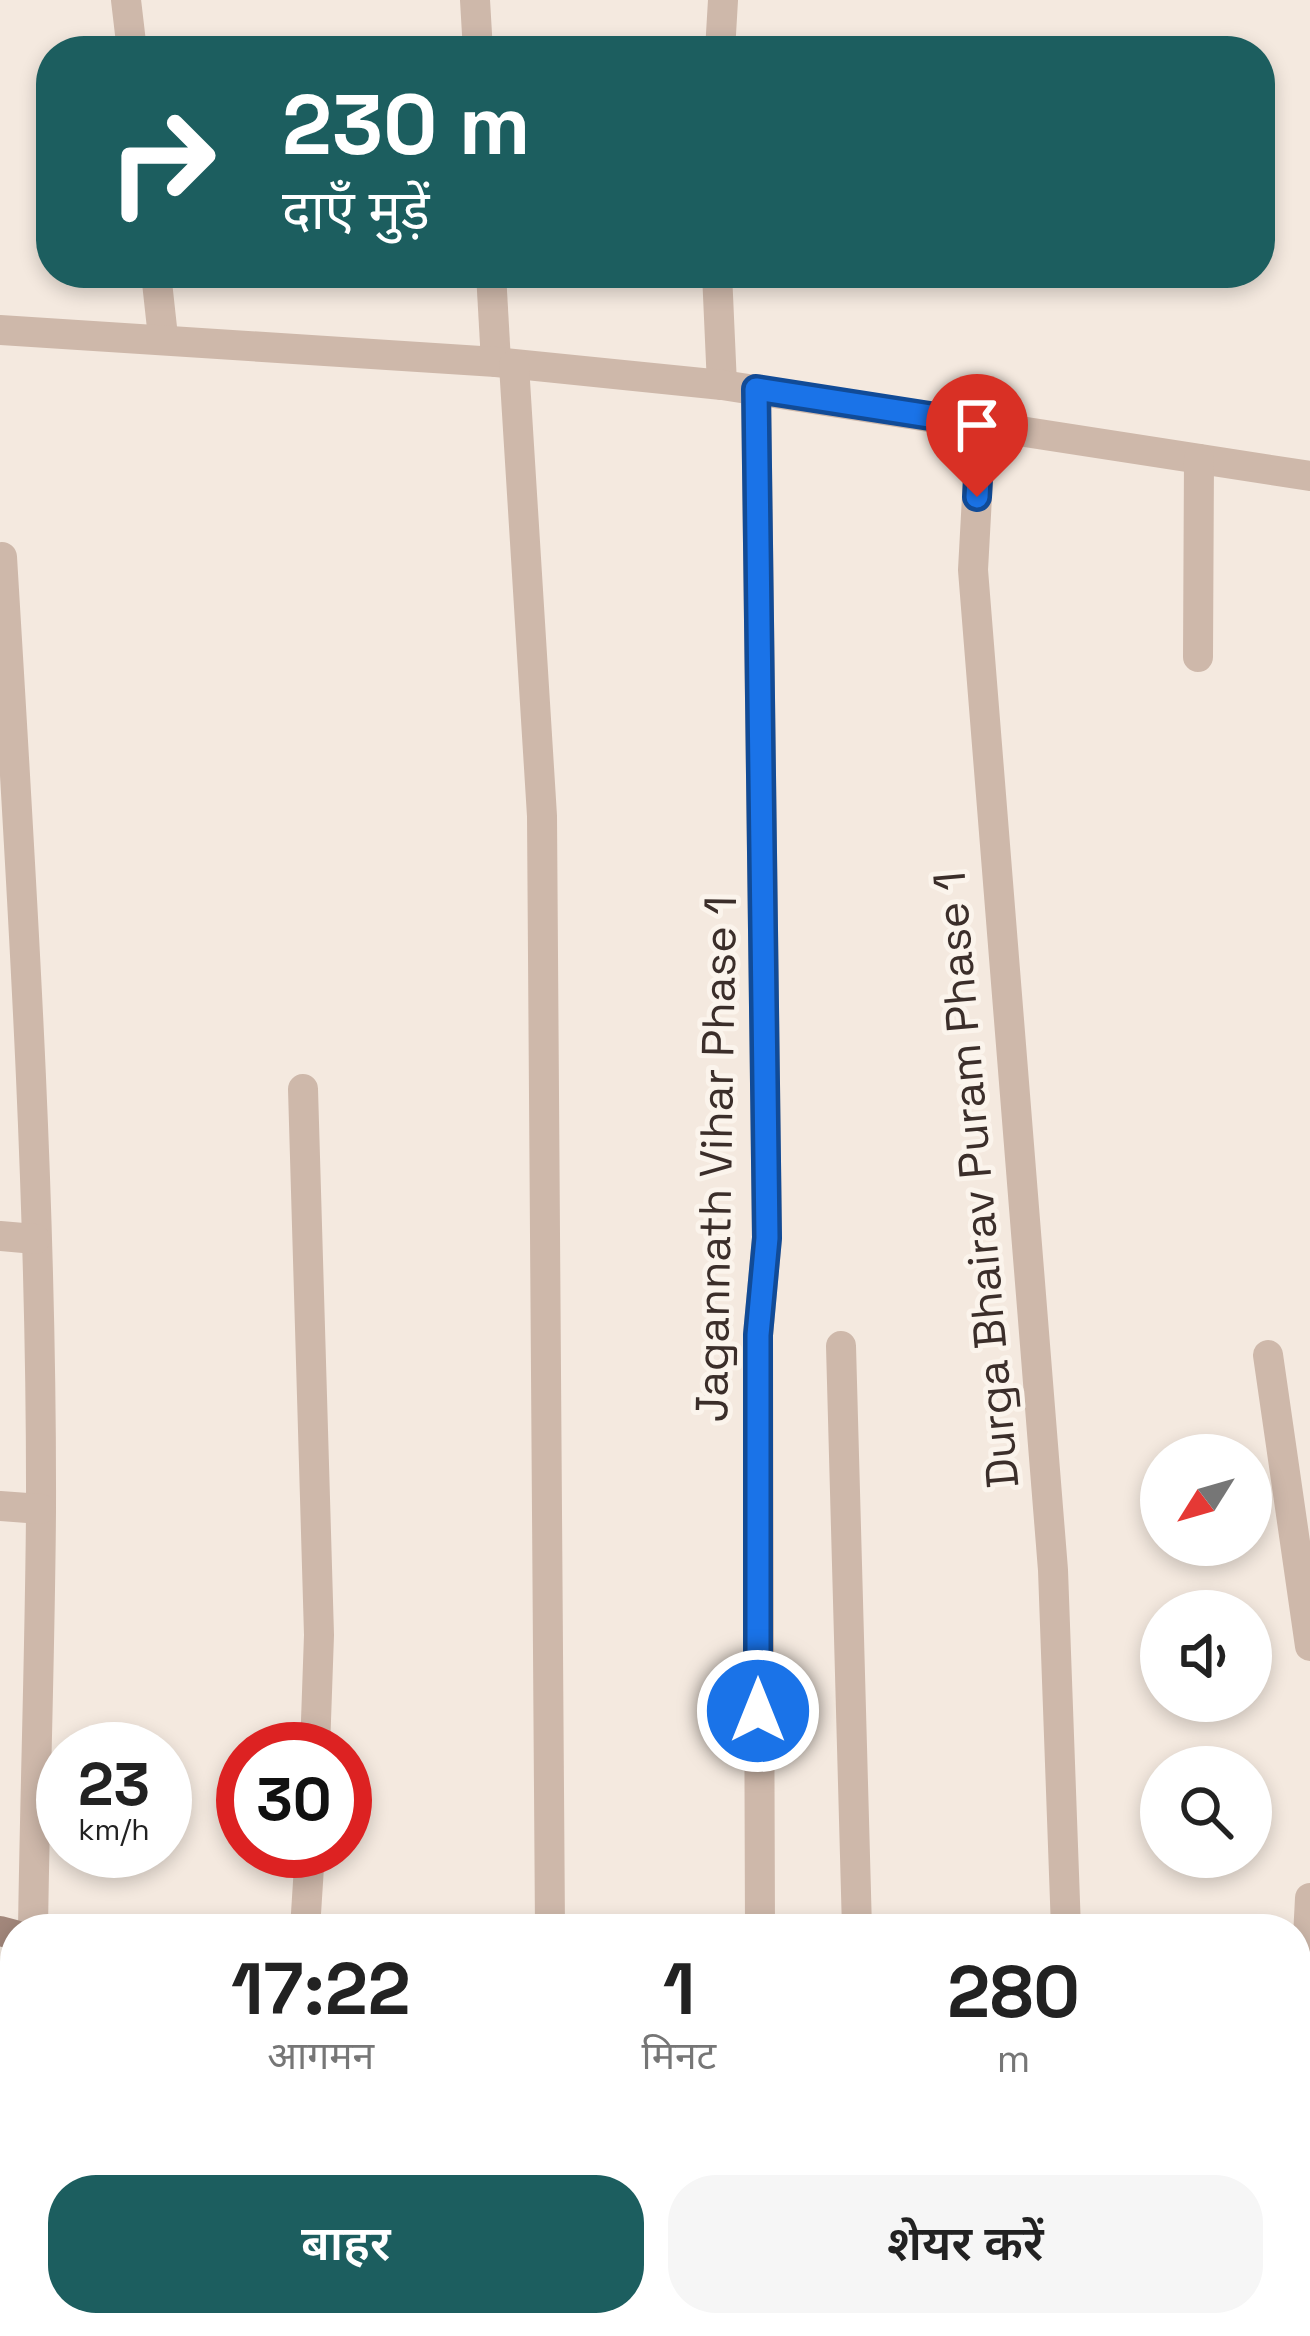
<!DOCTYPE html>
<html lang="hi">
<meta charset="utf-8">
<style>
:root{--surface:#fff;--page:#f6f6f6;--text:#222;--muted:#767676;--accent:#1c5e5f}
body{margin:0;font-family:"Space Grotesk","Noto Sans Devanagari",sans-serif;background:var(--page);color:var(--text);height:100vh;display:flex;flex-direction:column;font-size:45px;white-space:nowrap}
*{box-sizing:border-box;margin:0}
p{font-size:39px;color:var(--muted)}
.icon{flex:none;width:66px;height:66px;fill:none;stroke:currentColor;stroke-width:2;stroke-linecap:round;stroke-linejoin:round}
.map{position:relative;flex:1;overflow:hidden}
.details{position:absolute;left:0px;top:1914px;width:1311px;height:423px;display:flex;flex-direction:column;background:var(--surface);border-radius:48px 48px 0 0;box-shadow:0 6px 18px #0003}
.details>*{flex:none}
.banner{position:absolute;left:36px;top:36px;width:1239px;height:252px;border-radius:48px;box-shadow:0 6px 18px #0003;background:#1c5e5f;color:#fff;overflow:hidden}
.needle{width:78px;rotate:233deg}
.tools{position:absolute;left:1140px;top:1434px;display:grid;gap:24px}
.tools a{display:grid;place-items:center;width:132px;height:132px;border-radius:50%;background:var(--surface);box-shadow:0 6px 18px #0003;font-size:60px}
.speed{position:absolute;left:36px;top:1722px;display:flex;gap:24px;font-size:60px;font-weight:700;text-align:center}
.speed>*{display:grid;place-content:center;width:156px;height:156px;border-radius:50%;background:var(--surface);box-shadow:0 6px 18px #0003;line-height:1}
.speed small{font-size:30px;font-weight:400}
.speed .limit{border:18px solid #d22;background:#fff;color:#111}
.pin{position:absolute;display:grid;place-items:center;width:102px;height:102px;color:#fff;margin:-123px -51px;border-radius:50% 50% 50% 0;rotate:-45deg;box-shadow:0 0 12px #0007}
.pin .icon{rotate:45deg}
.me{position:absolute;width:132px;margin:-66px;rotate:0deg;stroke-linejoin:round;filter:drop-shadow(0 0 9px #0008)}
.turn{display:flex;align-items:center;gap:42px;height:252px;padding:0 48px;font-size:54px}
.turn .icon{width:156px;height:156px;stroke-width:2.5}
.turn b{display:block;font-size:84px;line-height:102px}
.eta{display:flex;justify-content:space-evenly;align-items:center;height:204px;text-align:center}
.eta b{font-size:72px;font-weight:600;line-height:84px}
.primary-button{display:flex;gap:24px;margin-top:auto;padding:24px 48px}
.primary-button a{flex:1;height:138px;border-radius:48px;background:var(--accent);color:#fff;font-size:48px;font-weight:600;line-height:138px;text-align:center}
.primary-button a+a{background:var(--page);color:var(--text)}
.map>svg:first-child{display:block}
.lines{fill:none;stroke-linecap:round;stroke-linejoin:round}
.street{stroke:#ceb8aa;stroke-width:30}
.secondary{stroke:#a2877b;stroke-width:30}
.route-casing{stroke:#114b97;stroke-width:30}
.route{stroke:#1a73e8;stroke-width:21}
.labels{text-anchor:middle;dominant-baseline:central;stroke-width:10;stroke-linejoin:round;paint-order:stroke}
.street-label{font-size:45px;fill:#3b2e2a;stroke:#fbf4ec}
</style>
<div class="map">
<svg width="1310" height="2336" viewBox="0 0 1310 2336">
<rect width="100%" height="100%" fill="#f4e9df"/>
<g class="lines">
<g class="street">
<path d="M126,0L132,51"/>
<path d="M475,0L478,51"/>
<path d="M720,51L723,0"/>
<path d="M156,273L163,337"/>
<path d="M491,273L496,362"/>
<path d="M717,273L722,385"/>
<path d="M0,330L496,362L722,385L1310,476"/>
<path d="M514,365L542,816L550,1929"/>
<path d="M756,389L767,1238L758,1335L760,1929"/>
<path d="M981,423L973,570L1053,1570L1066,1929"/>
<path d="M2,557C21,875 42,1193 41,1511C40,1650 35,1790 33,1929"/>
<path d="M1198,657L1199,459"/>
<path d="M303,1089L319,1635L315,1749"/>
<path d="M0,1236L35,1239"/>
<path d="M841,1346L857,1929"/>
<path d="M1268,1355L1310,1646"/>
<path d="M0,1506L41,1509"/>
<path d="M305,1929L310,1851"/>
<path d="M1296,2173L1310,1898"/>
<path d="M14,2336L17,2322"/>
<path d="M260,2336L262,2322"/>
<path d="M467,2336L469,2322"/>
<path d="M719,2336L722,2322"/>
<path d="M987,2336L988,2322"/>
</g>
<g class="secondary">
<path d="M0,1931L15,1935"/>
<path d="M1296,2272L1310,2276"/>
</g>
</g>
<g class="lines">
<g class="route-casing">
<path id="route" d="M758,1711V1335L767,1238L756,389L981,424L977,497"/>
</g>
<use href="#route" class="route"/>
</g>
<g class="labels">
<g class="street-label">
<text transform="translate(716 1159) rotate(-89)">Jagannath Vihar Phase 1</text>
<text transform="translate(976 1180) rotate(-95)">Durga Bhairav Puram Phase 1</text>
</g>
</g>
</svg>
<div class="tools">
<a><svg class="needle" viewBox="-14 -14 28 28"><path d="M0-13l5 13h-10z" fill="#e53935"/><path d="M0 13l5-13h-10z" fill="#767676"/></svg></a>
<a><svg class="icon" aria-label="sound" viewBox="0 0 24 24"><path d="M4 9h4l5-4v14l-5-4H4zM17 9q2 3 0 6"/></svg></a>
<a><svg class="icon" aria-label="search" viewBox="0 0 24 24"><circle cx="10" cy="10" r="6"/><path d="M15 15l6 6"/></svg></a>
</div>
<div class="speed"><div>23<small>km/h</small></div><div class="limit">30</div></div>
<div class="pin" style="left:977px;top:497px;background:#d93025"><svg class="icon" aria-label="arrive" viewBox="0 0 24 24"><path d="M6 21V4h12l-3 4 3 4H6"/></svg></div>
<svg class="me" style="left:758px;top:1711px" viewBox="-20 -20 40 40"><circle r="17" fill="#1a73e8" stroke="#fff" stroke-width="3"/><path d="M0-11L8 9 0 5-8 9z" fill="#fff"/></svg>
<div class="banner">
<div class="turn"><svg class="icon" aria-label="right" viewBox="0 0 24 24"><path d="M7 20v-9h11M14 6l5 5-5 5"/></svg><div><b>230 m</b>दाएँ मुड़ें</div></div>
</div>
<section class="details">
<div class="eta">
<div><b>17:22</b><p>आगमन</p></div>
<div><b>1</b><p>मिनट</p></div>
<div><b>280</b><p>m</p></div>
</div>
<div class="primary-button"><a>बाहर</a><a>शेयर करें</a></div>
</section>
</div>
